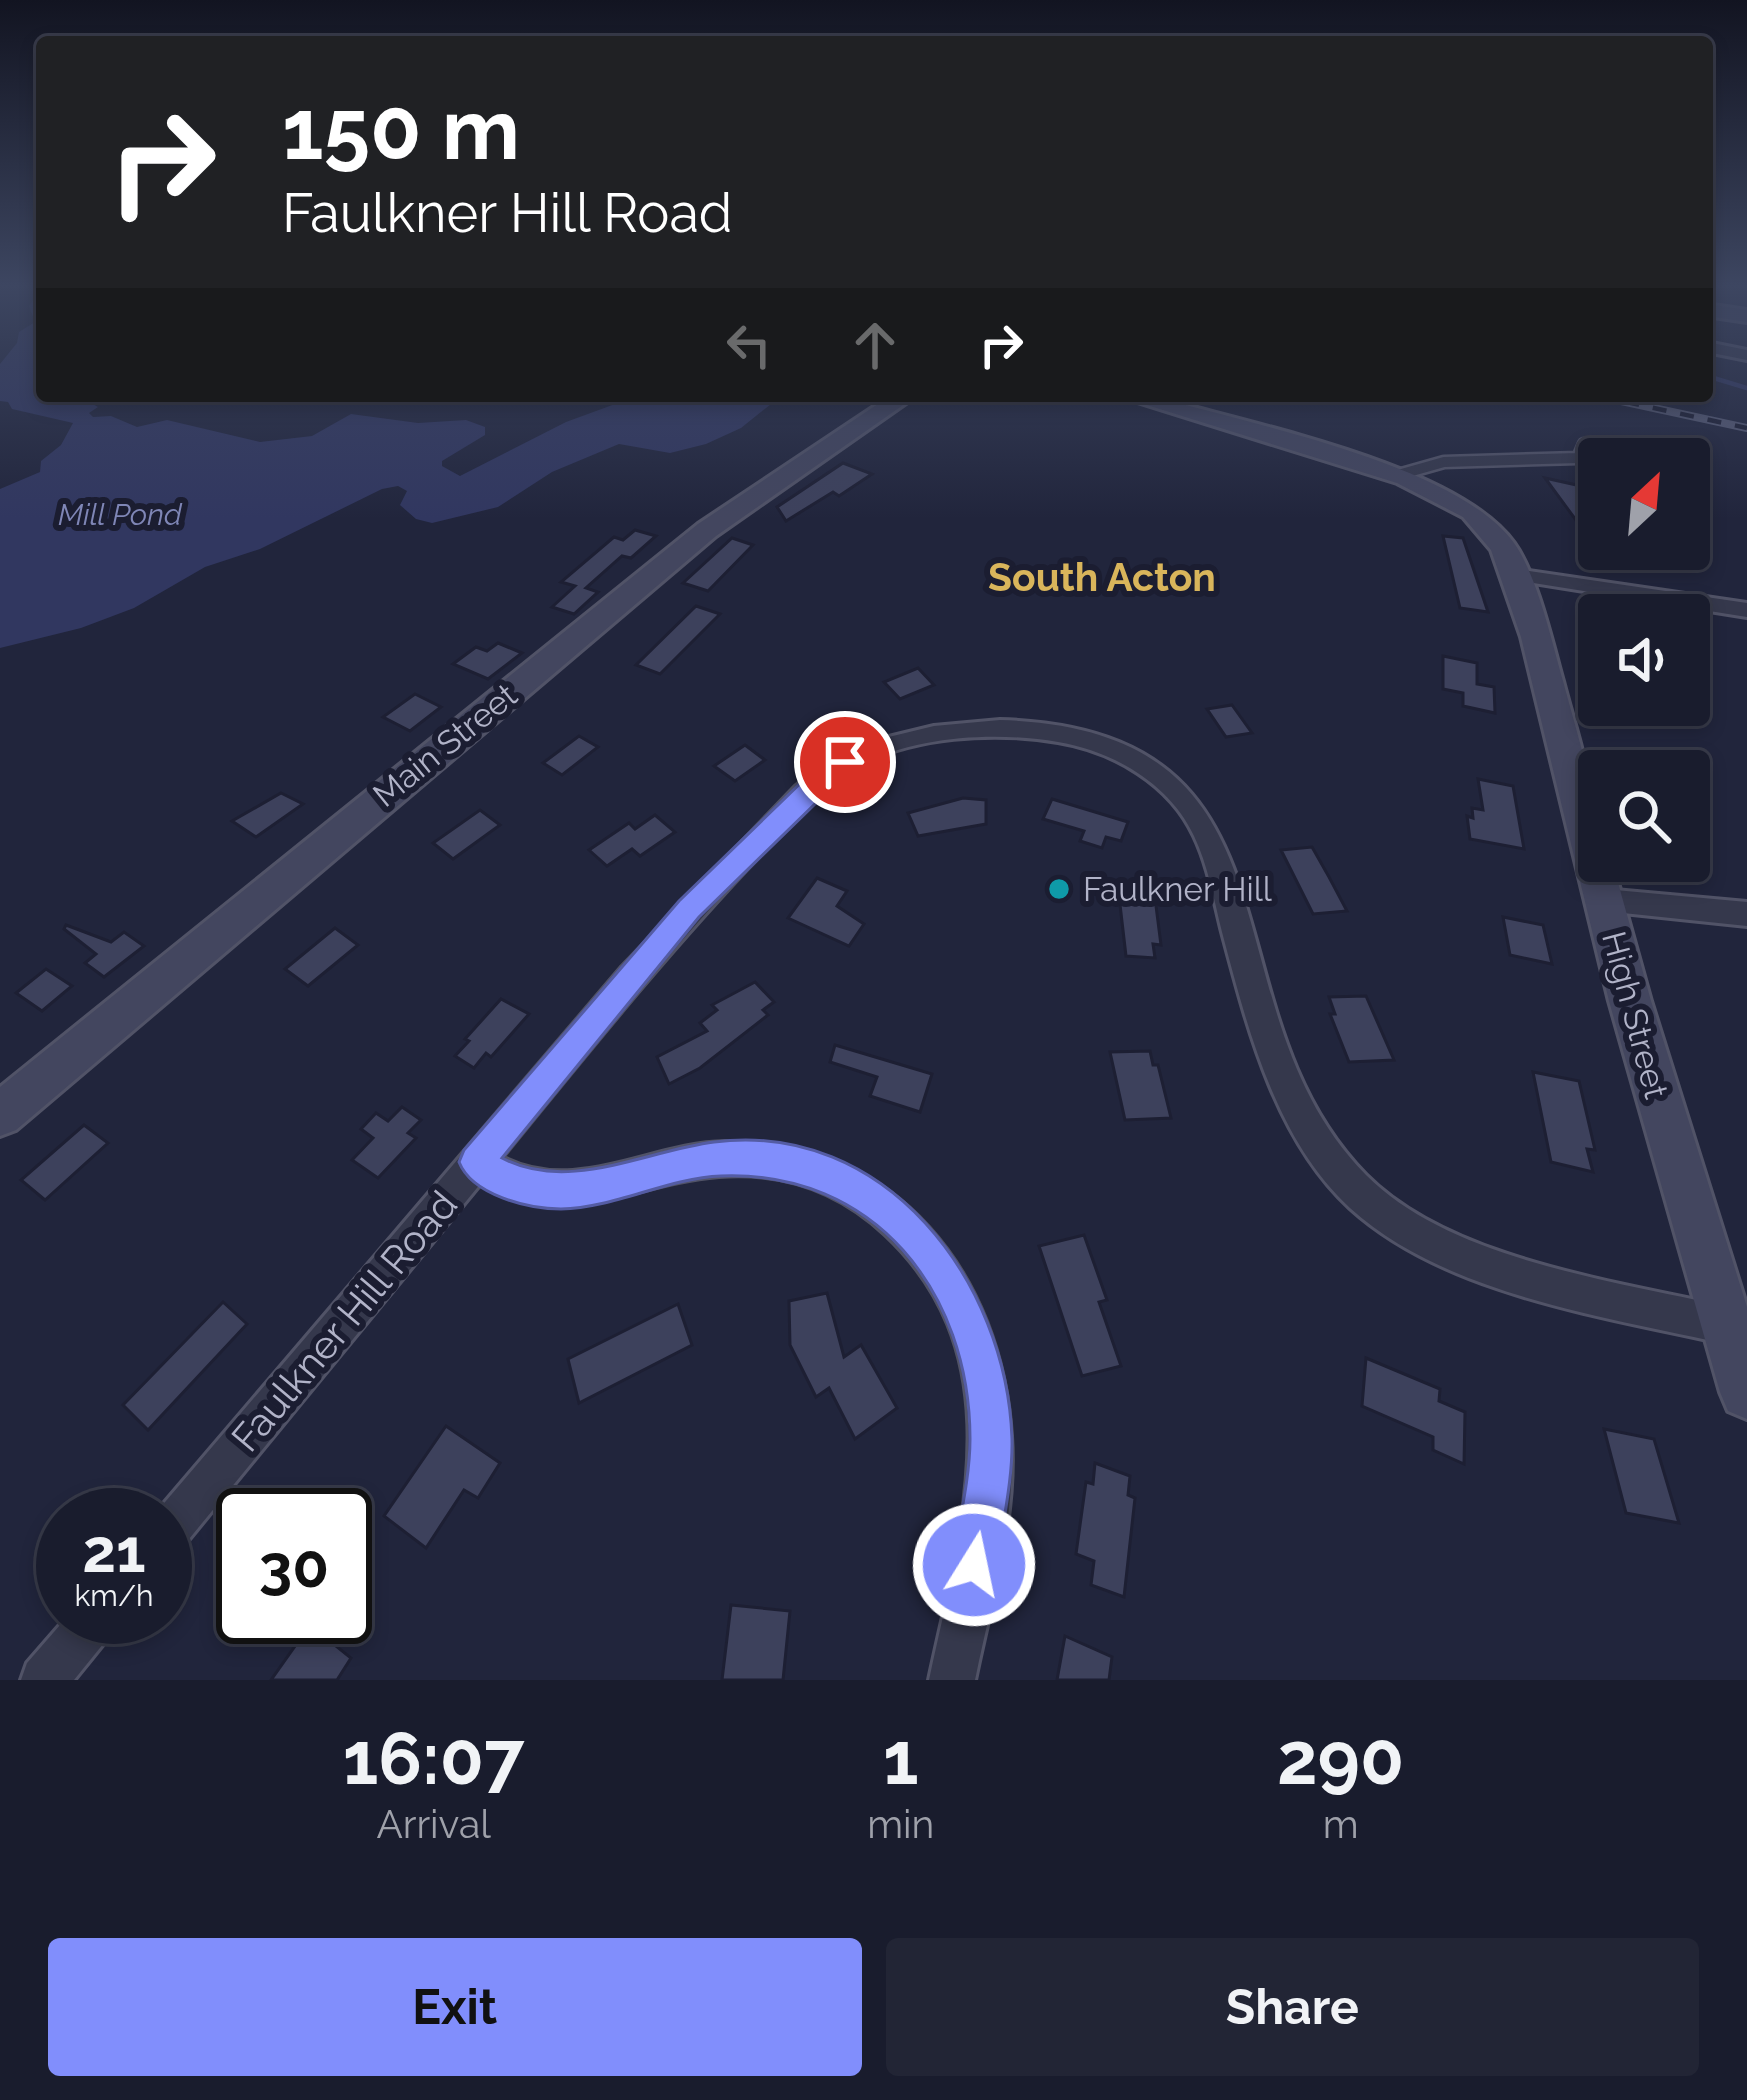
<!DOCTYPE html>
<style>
:root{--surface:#191c2d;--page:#222535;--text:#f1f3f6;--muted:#9fa1aa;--line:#373a49;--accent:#818efc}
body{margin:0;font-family:Raleway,sans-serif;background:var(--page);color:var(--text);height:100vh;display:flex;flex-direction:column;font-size:45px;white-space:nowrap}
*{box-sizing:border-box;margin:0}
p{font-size:39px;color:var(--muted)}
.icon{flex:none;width:66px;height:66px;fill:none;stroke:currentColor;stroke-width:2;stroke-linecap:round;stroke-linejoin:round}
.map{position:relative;height:1680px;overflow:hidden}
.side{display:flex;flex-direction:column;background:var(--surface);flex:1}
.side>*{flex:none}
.guide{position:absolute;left:36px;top:36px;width:1677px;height:366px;border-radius:12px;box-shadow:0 6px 18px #0003,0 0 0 3px var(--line);background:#202124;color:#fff;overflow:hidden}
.needle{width:78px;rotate:26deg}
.fabs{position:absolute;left:1578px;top:438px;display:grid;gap:24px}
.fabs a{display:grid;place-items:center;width:132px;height:132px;border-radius:12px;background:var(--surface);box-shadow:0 6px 18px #0003,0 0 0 3px var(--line);font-size:60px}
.speed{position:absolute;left:36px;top:1488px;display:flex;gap:24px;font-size:60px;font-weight:700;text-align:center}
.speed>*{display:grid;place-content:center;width:156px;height:156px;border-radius:50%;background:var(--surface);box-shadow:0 6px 18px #0003,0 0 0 3px var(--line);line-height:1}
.speed small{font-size:30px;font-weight:400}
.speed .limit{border:6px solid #111;border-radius:18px;background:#fff;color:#111}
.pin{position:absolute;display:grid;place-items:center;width:102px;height:102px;color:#fff;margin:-51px;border:6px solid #fff;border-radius:50%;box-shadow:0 3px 12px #0007}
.me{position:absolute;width:132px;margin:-66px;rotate:10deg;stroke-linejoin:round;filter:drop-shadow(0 0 9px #0008)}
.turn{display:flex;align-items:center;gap:42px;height:252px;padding:0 48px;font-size:54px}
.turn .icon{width:156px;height:156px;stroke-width:2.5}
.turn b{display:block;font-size:84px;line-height:102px}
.lanes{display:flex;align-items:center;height:114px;padding:0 48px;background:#0003;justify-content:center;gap:60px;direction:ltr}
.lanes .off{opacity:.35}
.eta{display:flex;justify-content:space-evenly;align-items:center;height:204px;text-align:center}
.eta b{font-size:72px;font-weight:700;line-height:84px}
.cta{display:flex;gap:24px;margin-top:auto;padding:24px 48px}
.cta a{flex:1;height:138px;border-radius:12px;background:var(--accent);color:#111;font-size:48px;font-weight:700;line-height:138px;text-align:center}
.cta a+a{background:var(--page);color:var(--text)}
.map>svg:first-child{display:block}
.water{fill:#313760}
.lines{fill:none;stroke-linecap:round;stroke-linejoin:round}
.stream{stroke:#313760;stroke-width:4.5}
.building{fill:#3d415c;stroke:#1d1f33;stroke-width:3}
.lane-far1-casing{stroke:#515367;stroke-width:10}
.lane-casing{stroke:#515367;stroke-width:15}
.street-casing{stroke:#515367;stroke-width:6}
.secondary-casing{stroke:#515367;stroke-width:6}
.lane-far1{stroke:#35384c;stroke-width:8}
.lane{stroke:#35384c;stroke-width:10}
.street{fill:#35384c;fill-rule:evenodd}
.secondary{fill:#43465f;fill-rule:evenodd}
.rail-casing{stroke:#575b74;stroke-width:8}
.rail{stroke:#1b1d31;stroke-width:4.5;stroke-dasharray:14;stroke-linecap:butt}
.route{fill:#818efc;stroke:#545ca4;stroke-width:3}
.culture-dot{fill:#0f9aa8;stroke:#1b1d31;stroke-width:4.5}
.labels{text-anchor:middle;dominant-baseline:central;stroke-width:12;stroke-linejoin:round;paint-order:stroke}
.far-water-label{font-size:30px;font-style:italic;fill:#7f86b6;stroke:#1b1d31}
.street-label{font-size:33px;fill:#b1b3c8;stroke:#1b1d31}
.poi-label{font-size:33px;fill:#b1b3c8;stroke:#1b1d31;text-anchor:start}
.far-district-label{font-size:39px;font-weight:bold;fill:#d9b55b;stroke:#1b1d31}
.near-street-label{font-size:39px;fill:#b1b3c8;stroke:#1b1d31}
</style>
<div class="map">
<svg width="1747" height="1680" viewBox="0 0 1747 1680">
<rect width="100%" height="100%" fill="#21253c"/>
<path class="water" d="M42,289V396H79L98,407L89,413L93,417L111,416L137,427L167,420L260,442L312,436L351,414L418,423L466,420L485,427V435L442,461V466L460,476L566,422L637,396H781L741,428L706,444L670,453L619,444L552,472L498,507L432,523L416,519L400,505L407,491L398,486L382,489L260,549L205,567L134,608L81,628L0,648V489L40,472L41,461L61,445L73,423L12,409L8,402L0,401V364L17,343L19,332L35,322L29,306Z"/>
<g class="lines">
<path class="stream" d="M1707,376L1747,388"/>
</g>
<g class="building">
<path d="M843,463L872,474L839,496L833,492L786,521L777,507Z"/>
<path d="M1545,478L1599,490V527H1581Z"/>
<path d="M635,530L656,536L631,558L622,556L586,588L598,592L574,614L552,607L575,586L561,582L614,537L623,540Z"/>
<path d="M1443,536L1463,538L1488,612L1460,608Z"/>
<path d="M732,538L753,545L708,591L683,583Z"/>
<path d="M696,606L720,614L660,674L636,665Z"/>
<path d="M498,643L522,653L488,679L453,664L476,647L487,651Z"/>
<path d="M1443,656L1477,663V684L1494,687L1495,713L1463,706V693L1443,689Z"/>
<path d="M918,668L934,685L900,699L884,682Z"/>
<path d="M415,694L441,707L410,731L383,717Z"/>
<path d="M1232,705L1252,733L1226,737L1207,709Z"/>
<path d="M579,736L598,747L562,775L543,763Z"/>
<path d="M745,745L765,760L735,781L714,766Z"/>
<path d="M1478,779L1513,786L1524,849L1470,839L1467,816L1473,818L1472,808L1483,810Z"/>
<path d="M281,793L303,804L256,837L232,821Z"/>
<path d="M963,798L986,800V824L918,836L908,813Z"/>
<path d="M1052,799L1128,822L1121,841L1106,837L1102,848L1080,841L1084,831L1043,819Z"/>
<path d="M480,810L500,825L453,859L433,843Z"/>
<path d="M655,815L675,832L640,856L632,849L607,866L589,850L629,823L635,829Z"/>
<path d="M1312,847L1329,877L1347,911L1313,914L1281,850Z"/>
<path d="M817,878L847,891L837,906L864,924L849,946L788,918Z"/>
<path d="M1119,896L1155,898L1161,945L1153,944L1155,958L1126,956Z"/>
<path d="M1503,917L1543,925L1552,964L1510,955Z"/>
<path d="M66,925L111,942L124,932L144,946L104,977L85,963L96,954L64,929Z"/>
<path d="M335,928L358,945L308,986L285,969Z"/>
<path d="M46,969L72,986L42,1011L16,993Z"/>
<path d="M755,982L774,1002L763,1010L768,1015L700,1068L669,1084L657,1057L707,1031L700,1023L717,1010L712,1005Z"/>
<path d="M1366,996L1394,1060L1349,1062L1330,1014H1335L1329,997Z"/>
<path d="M501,999L529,1014L491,1057L486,1053L474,1068L455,1056L469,1041L465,1039Z"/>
<path d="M835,1045L932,1074L920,1112L870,1096L877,1077L830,1062Z"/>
<path d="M1150,1051L1153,1065H1158L1171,1118L1125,1120L1110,1052Z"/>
<path d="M1533,1072L1579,1081L1595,1150L1587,1149L1593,1172L1551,1162Z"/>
<path d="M402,1107L421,1120L408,1133L416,1138L378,1178L352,1160L373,1138L361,1129L376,1113L388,1121Z"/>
<path d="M84,1125L108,1143L45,1200L21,1180Z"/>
<path d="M1084,1235L1107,1300L1099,1302L1121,1366L1082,1376L1039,1246Z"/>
<path d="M827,1293L844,1357L861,1345L897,1408L855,1439L829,1388L816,1397L790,1345L789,1301Z"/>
<path d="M223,1302L247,1324L148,1430L123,1405Z"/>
<path d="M678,1304L692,1345L579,1403L568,1359Z"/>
<path d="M1366,1358L1440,1389L1439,1401L1465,1412L1464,1464L1433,1450V1437L1362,1406Z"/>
<path d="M446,1426L500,1463L478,1498L464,1490L426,1548L384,1516Z"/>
<path d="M1604,1429L1654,1439L1679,1523L1626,1513Z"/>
<path d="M1095,1463L1130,1476L1128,1495L1135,1498L1124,1597L1091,1585L1094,1561L1076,1554L1086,1482L1093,1484Z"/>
<path d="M731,1605L790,1611L783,1680H722Z"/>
<path d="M310,1625L351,1658L337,1680H271Z"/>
<path d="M1065,1636L1112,1657L1109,1680H1057Z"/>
</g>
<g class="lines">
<g class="lane-far1-casing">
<g id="lane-far1">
<path d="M1414,396L1428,399"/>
<path d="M1163,405L1184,396"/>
<path d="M1583,447L1585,443"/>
</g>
</g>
<g class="lane-casing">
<path id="lane" d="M1398,475L1444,462L1578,458L1584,444"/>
</g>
<g class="street-casing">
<g id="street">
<path d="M1707,342L1747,350V360L1707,352Z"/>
<path d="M1515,569L1747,603V617L1508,579L1505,575Z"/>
<path d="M1000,720C1320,730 1199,1005 1366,1175C1453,1263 1629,1283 1747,1311V1349C1619,1318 1450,1299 1350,1208C1275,1139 1247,1026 1222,932C1214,900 1208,865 1194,836C1170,784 1113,751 1058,742C994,731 912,736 854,768C818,788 790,824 761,854C669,950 586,1054 502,1157C575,1196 651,1143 725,1142C896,1139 1001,1275 1011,1436C1017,1518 991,1601 975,1680H929C961,1529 1017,1357 885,1234C839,1191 783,1171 719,1176C630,1183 570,1232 481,1183L180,1550L165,1557V1515H154L622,967L796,786L828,761L864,743L934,726Z"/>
<path d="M1604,889L1747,902V926L1604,911L1594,908L1590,900L1594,892Z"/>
<path d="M67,1617H119L112,1633L74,1680H21L27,1663Z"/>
</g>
</g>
<g class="secondary-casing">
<g id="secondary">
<path d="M1707,304L1747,310V322L1707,316Z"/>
<path d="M890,396H916L716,536L16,1130L0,1136V1087L698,524Z"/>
<path d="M1118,396H1153C1249,424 1457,464 1514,543C1537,575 1552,642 1563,681C1579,742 1599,798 1599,861H1612L1651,1001L1747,1307V1419L1728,1411L1720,1392L1609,1001L1521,637L1491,550L1463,517L1397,483Z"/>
</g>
</g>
<use href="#lane-far1" class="lane-far1"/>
<use href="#lane" class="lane"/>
<use href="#street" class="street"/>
<use href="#secondary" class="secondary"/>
<g class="rail-casing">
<path id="rail" d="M1598,396L1747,428"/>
</g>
<use href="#rail" class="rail"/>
</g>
<linearGradient id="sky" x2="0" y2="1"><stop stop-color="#121421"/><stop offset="0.55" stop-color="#3d4661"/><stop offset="1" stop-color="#3d4661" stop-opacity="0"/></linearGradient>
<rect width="1747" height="519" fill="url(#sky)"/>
<path class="route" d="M845,753L858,762L699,917L502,1158C568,1193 645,1151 714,1142C885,1120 1007,1281 1012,1439C1013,1480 1002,1525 997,1565L990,1581L974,1588L959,1581L952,1565C958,1525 970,1480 970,1439C970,1292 874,1170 721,1176C667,1178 615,1208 561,1209C528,1209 472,1195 459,1162L464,1150L679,901L810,774Z"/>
<circle class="culture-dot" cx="1059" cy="889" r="12"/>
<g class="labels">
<g class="far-water-label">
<text x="120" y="514">Mill Pond</text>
</g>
<g class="street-label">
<text transform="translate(445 745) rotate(-39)">Main Street</text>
<text transform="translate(1635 1015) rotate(75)">High Street</text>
</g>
<g class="poi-label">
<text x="1083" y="889">Faulkner Hill</text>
</g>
<g class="far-district-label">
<text x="1102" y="577">South Acton</text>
</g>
<g class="near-street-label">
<text transform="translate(344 1321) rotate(-50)">Faulkner Hill Road</text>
</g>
</g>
</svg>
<div class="fabs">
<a><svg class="needle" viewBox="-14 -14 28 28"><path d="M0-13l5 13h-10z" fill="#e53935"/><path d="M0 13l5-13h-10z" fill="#9fa1aa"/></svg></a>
<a><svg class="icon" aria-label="sound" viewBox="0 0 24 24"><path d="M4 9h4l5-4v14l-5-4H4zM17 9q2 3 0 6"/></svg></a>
<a><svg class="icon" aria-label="search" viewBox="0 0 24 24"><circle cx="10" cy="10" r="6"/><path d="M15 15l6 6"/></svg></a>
</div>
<div class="speed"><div>21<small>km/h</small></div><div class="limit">30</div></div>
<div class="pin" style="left:845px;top:762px;background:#d93025"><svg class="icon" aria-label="arrive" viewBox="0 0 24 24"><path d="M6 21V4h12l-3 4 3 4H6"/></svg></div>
<svg class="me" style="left:974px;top:1565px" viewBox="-20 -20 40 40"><circle r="17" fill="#818efc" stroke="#fff" stroke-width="3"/><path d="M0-11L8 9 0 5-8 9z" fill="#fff"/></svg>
<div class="guide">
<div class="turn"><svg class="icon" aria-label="right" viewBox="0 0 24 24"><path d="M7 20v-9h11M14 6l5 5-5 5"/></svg><div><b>150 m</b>Faulkner Hill Road</div></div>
<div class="lanes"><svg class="icon off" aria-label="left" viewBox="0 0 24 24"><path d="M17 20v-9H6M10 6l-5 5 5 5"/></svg><svg class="icon off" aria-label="ahead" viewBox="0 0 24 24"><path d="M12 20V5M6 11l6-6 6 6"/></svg><svg class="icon" aria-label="right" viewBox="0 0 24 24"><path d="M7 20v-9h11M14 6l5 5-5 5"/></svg></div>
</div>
</div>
<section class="side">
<div class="eta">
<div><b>16:07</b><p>Arrival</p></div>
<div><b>1</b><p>min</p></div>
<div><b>290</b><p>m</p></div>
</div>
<div class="cta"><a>Exit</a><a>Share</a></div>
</section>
